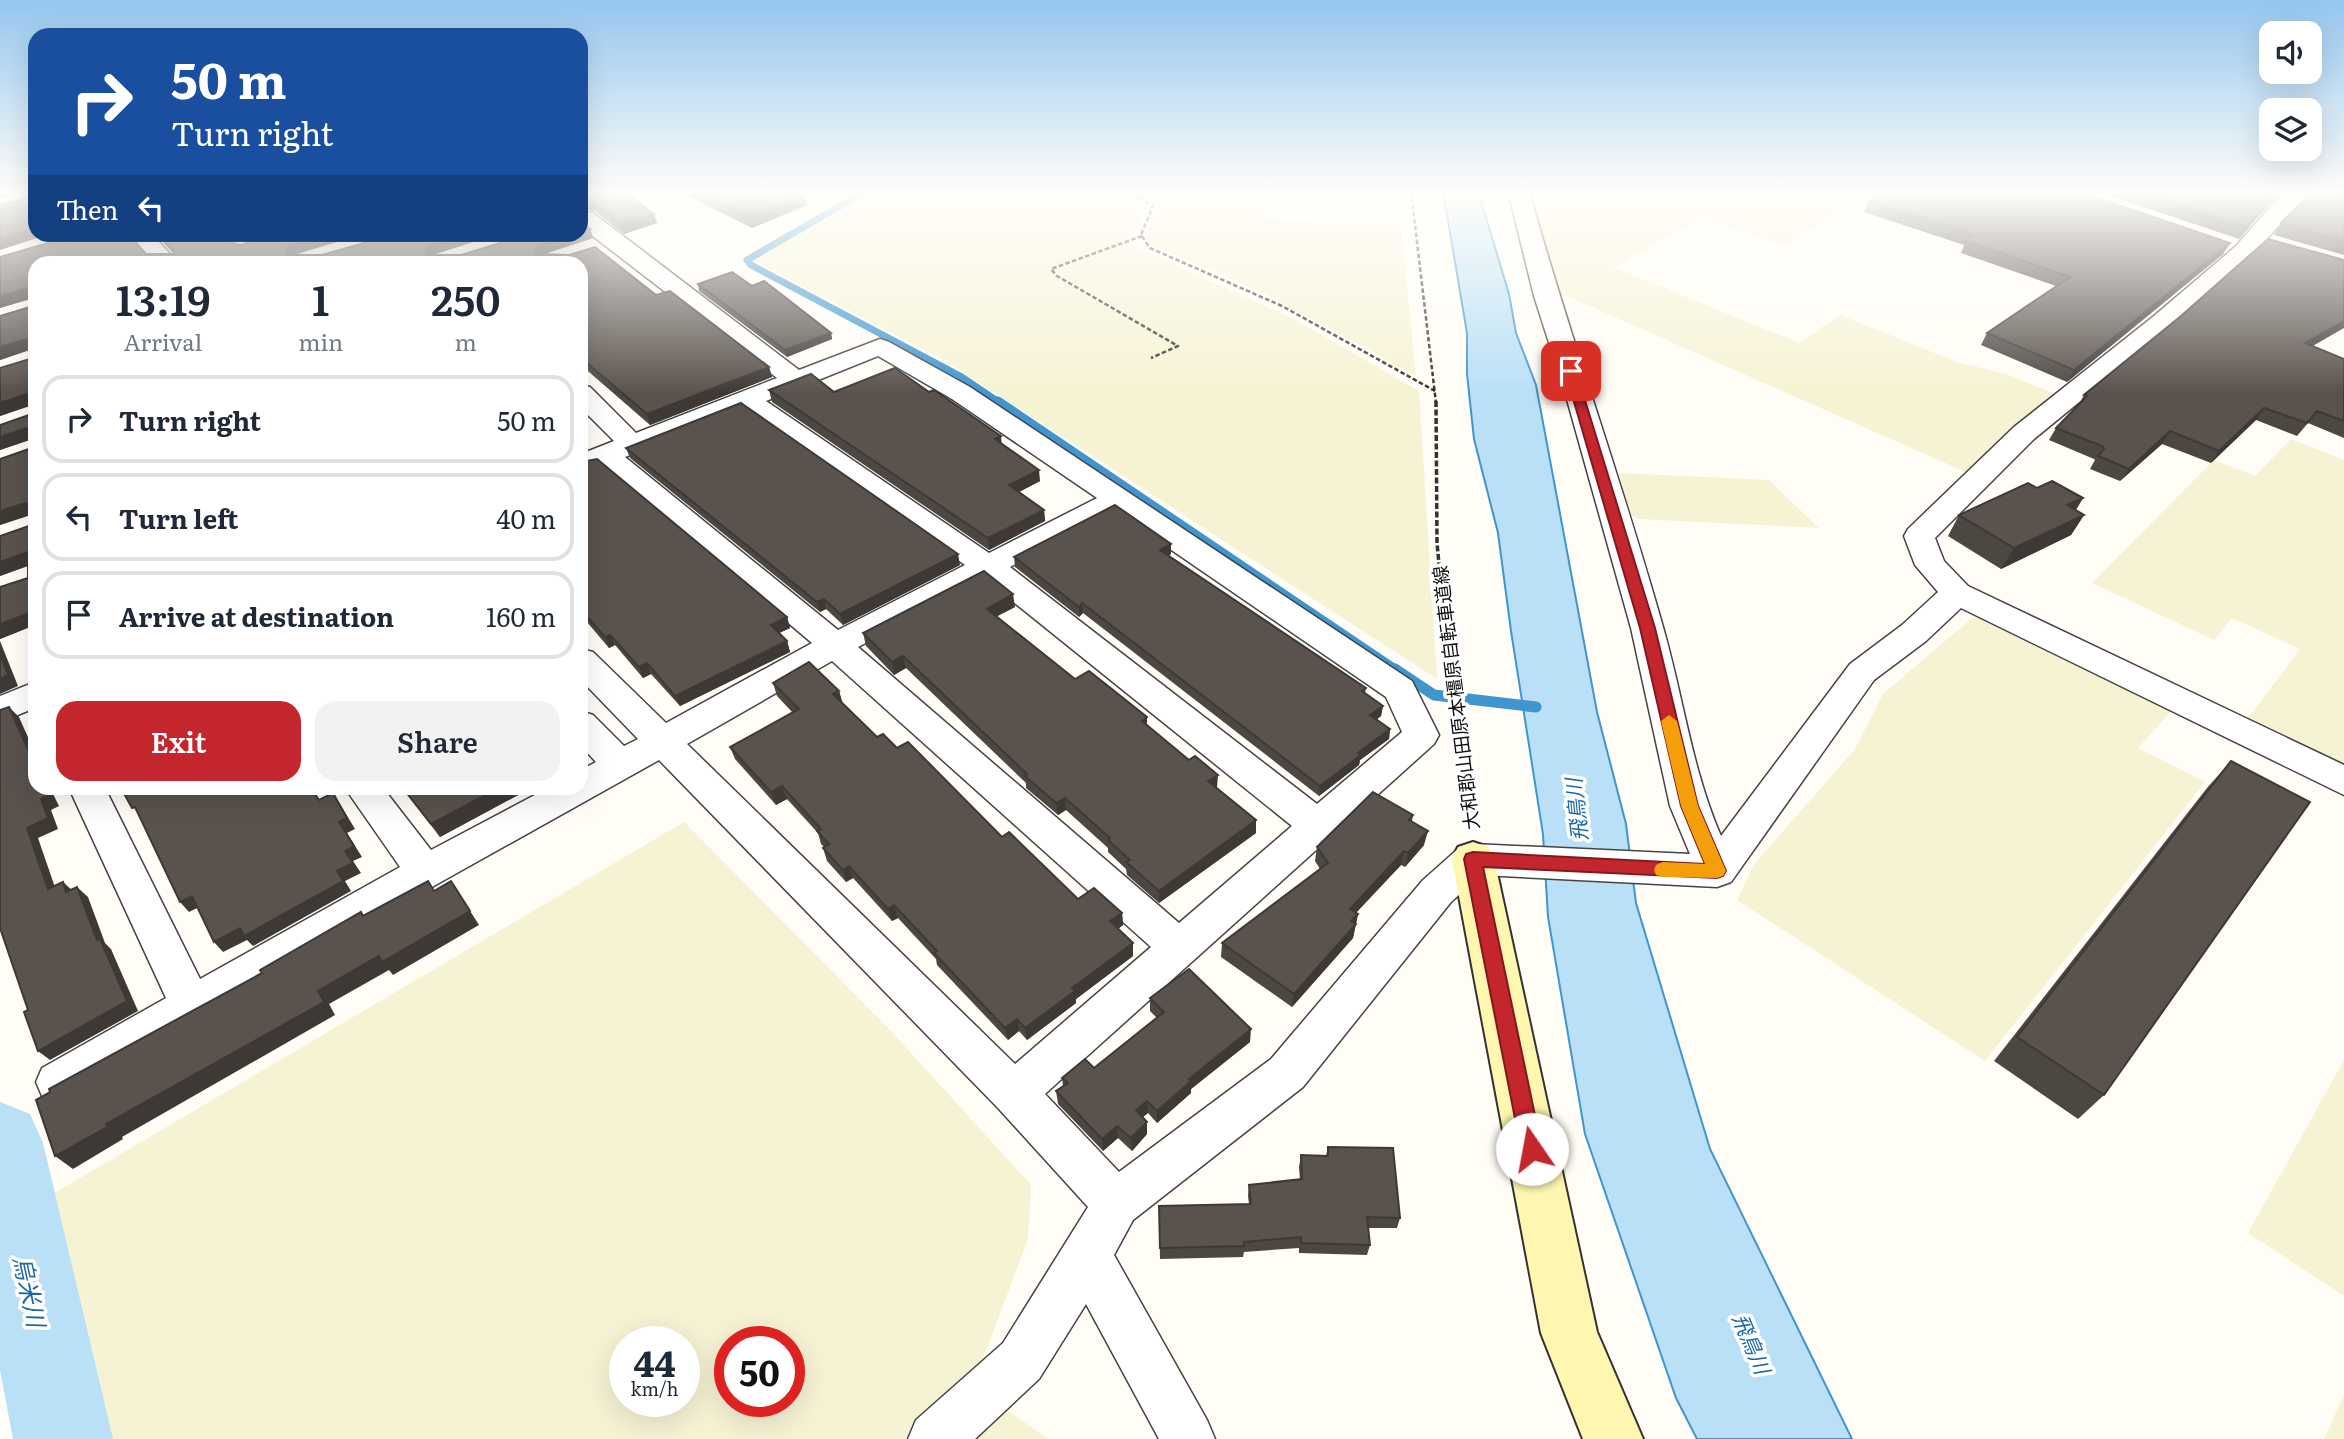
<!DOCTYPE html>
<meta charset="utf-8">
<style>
:root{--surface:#fff;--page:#f2f2f3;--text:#1f2937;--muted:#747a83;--line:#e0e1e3;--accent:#c4262e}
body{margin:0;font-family:Literata,"Noto Sans JP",serif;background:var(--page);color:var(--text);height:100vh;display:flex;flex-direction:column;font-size:26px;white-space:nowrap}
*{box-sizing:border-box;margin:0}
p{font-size:23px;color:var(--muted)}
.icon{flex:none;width:38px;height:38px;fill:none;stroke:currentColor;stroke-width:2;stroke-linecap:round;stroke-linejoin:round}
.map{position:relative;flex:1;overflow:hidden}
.drawer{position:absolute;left:28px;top:256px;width:560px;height:539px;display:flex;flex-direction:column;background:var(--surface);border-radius:21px;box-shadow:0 7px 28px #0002}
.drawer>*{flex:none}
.top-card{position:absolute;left:28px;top:28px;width:560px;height:214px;border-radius:21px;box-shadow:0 7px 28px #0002;background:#1a4fa0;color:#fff;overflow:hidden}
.fabs{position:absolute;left:2259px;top:21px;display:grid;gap:14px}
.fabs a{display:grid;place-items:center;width:63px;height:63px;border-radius:14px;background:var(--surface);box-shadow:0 7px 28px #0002;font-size:35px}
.speed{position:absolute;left:609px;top:1326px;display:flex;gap:14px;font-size:35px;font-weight:700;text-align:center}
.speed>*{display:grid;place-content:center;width:91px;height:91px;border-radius:50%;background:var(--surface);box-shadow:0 7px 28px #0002;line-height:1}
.speed small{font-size:18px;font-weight:400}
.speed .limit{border:10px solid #d22;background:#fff;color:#111}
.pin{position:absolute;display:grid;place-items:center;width:60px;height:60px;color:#fff;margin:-30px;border-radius:14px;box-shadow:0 4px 10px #0006}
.me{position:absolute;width:77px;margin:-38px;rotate:348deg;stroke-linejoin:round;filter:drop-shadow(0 0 5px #0008)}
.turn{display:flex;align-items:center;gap:24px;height:147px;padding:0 28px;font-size:32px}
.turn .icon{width:91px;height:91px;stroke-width:2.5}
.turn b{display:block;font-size:49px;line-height:60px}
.then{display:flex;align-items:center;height:66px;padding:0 28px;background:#0003;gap:14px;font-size:26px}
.eta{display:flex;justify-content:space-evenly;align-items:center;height:119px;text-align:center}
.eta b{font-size:42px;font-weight:600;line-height:49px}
.primary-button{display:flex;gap:14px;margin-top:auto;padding:14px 28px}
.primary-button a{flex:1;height:80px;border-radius:21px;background:var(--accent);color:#fff;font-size:28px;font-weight:600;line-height:80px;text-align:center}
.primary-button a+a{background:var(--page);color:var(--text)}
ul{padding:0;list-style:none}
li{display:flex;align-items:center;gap:21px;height:88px;margin:0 14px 10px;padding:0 14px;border:4px solid var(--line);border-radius:21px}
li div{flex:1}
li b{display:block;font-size:26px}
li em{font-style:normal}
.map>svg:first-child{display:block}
.farmland{fill:#f6f3d4;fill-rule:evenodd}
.water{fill:#b9e0f7;stroke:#3f96cf;stroke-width:2}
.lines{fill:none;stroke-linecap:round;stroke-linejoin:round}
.stream-far2{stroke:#3f96cf;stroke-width:7}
.stream-far1{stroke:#3f96cf;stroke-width:9}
.stream{stroke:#3f96cf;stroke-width:11}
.river{fill:#b9e0f7;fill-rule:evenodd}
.minor-casing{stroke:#444;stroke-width:3}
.secondary-casing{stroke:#333;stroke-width:4}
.path-far2{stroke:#333;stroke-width:2.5;stroke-dasharray:4.5 2.5;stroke-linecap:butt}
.path-far1{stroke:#333;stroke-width:3.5;stroke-dasharray:6 2.5;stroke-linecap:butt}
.path{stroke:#333;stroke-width:4.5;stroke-dasharray:8 3.5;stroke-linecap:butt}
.minor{fill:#fff;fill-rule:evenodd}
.secondary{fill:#fff6b0;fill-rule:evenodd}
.wall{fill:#4d4742}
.shaded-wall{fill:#3f3936}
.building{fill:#5a524d;stroke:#3f3936;stroke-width:2}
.route{fill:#c4262e;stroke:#7f191e;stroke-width:2}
.slow{fill:#f59e0b}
.labels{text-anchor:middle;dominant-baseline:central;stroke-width:7;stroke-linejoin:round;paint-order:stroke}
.street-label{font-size:19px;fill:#111;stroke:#fff}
.water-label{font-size:21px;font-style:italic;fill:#1768a6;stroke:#fff}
.near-water-label{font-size:24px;font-style:italic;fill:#1768a6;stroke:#fff}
</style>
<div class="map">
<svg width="2344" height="1439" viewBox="0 0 2344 1439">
<rect width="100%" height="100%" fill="#fffdf5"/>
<g class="farmland">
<path d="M875,191H1114L1145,210L1135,230L1128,236L1131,245L1294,319L1419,391L1437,679L944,360L758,263L756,259Z"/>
<path d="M1134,191H1269L1266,220L1401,225L1416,376L1264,293L1157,247L1146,240V231L1158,212L1156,204Z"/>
<path d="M1525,191H1866L1870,193L1784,246L1703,217L1613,267L1799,343L1840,315L1957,362L2006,374L2053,393L1968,473L1569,297L1552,293Z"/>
<path d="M2291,439L2344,460V771L2245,722L2300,649L2232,618L2214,640L2092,583L2214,460L2255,476Z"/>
<path d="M1619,473L1769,480L1819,528L1639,519L1630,515Z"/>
<path d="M1979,612L2176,706L2138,748L2205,782L1985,1061L1737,900L1755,863L1855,749L1883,694Z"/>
<path d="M684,822L891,1031L1031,1185L1028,1239L974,1383L904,1439H107L68,1301L51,1195ZM625,1342H684V1402H625ZM730,1342H789V1402H730Z"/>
<path d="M2344,1060V1296L2248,1233Z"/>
<path d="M2344,1395V1439H2324Z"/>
<path d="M1003,1407L1048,1439H965Z"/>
</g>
<path class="water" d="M1443,191H1478L1509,294L1516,333L1536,385L1597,712L1626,824L1636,903L1710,1149L1852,1439H1697L1676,1398L1585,1134L1548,917L1543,834L1511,631L1498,533L1474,439L1467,374V333Z"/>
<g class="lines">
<path class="stream-far2" d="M866,191L747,260L751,265L960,376L1000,403"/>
<path class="stream-far1" d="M998,401L1398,671"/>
<path class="stream" d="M1395,669L1434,695L1536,707"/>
<path class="river" d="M0,1102L30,1114L43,1143L113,1439H13L0,1370Z"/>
<g class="minor-casing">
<g id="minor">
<path d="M1508,191H1529C1570,338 1622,481 1663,627C1683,696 1692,770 1721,836L1850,664L1902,625L1938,592L1915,565L1904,536L1908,529L2014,427L2154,316L2236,246L2272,205L2290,191H2314L2288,215L2252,256L2172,326L2034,439L1935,538L1944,561L1968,586L2344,765V795L1961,608L1926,641L1874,680L1731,882L1717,887L1481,875L1451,902L1303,1087L1133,1220L1114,1255L1207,1420L1215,1439H1159L1086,1304L1039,1379L975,1439H908L916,1420L1003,1343L1088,1207L998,1108L659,760L439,883L74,1096L58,1102L42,1096L36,1082L42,1068L166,998L69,788H105L200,979L400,867L345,788H383L431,850L548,788H581V770L596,762L581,746V711L593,715L624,746L638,739L581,680V649L593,652L666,723L812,643L602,466L581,472V454L614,441L581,408V385L590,387L636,433L777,378L581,227V212L593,213L799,370L880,339L889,342L970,387L1412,681L1439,735L1434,744L1045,1094L1119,1172L1271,1059L1423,880L1459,848L1473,844L1690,854L1670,806L1631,628L1566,396L1534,296ZM878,356L952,399L1097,498L989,553L766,401ZM744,410L965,565L838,630L625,457ZM1116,512L1386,697L1402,732L1317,804L1010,567ZM986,580L1292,826L1179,923L858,647ZM832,661L1151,947L1015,1064L687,744Z"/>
<path d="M127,234H151L178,262H154Z"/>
<path d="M222,234H247L269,262H247Z"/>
<path d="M35,682V708L0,722V696Z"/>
</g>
</g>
<g class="secondary-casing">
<path id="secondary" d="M1473,842L1488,847L1494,859L1597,1332L1643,1439H1583L1541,1333L1452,859L1458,847Z"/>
</g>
<g class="path-far2">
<path d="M1127,191L1153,206L1141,235L1150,248L1282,306L1435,391"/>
<path d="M1411,191L1436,403"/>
<path d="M1142,236L1051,269L1057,276L1178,346L1151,358"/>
</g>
<path class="path-far1" d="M1436,401L1437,543L1449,671"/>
<path class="path" d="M1449,669L1470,800L1471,827"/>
<use href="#minor" class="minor"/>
<use href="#secondary" class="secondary"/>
</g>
<g class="wall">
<path d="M581,191L654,214L657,223L624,234L595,211L581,209Z"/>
<path d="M678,191H812L813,194L805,197L807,205L752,228Z"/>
<path d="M2096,191H2285L2270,203L2239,239Z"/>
<path d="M2344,191V255L2274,235L2281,223Z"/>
<path d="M1869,201L2230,243L2223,254L2067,382L1981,345L1987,333L2056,286L1961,253L1964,245L1864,212Z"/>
<path d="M581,222L590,229L593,238L541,255H569L595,247L656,295L670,291L769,367L772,377L650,425L581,365V262H35V625L0,639V587L28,578V566L0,576V536L29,526V515L0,525V459L29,449L30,440L0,450V425L29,415L30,406L0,416V368L30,359V350L0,360V316L30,307L31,299L0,308V257L79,234H128L146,254H174L155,234H246L236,237L233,244L241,245L277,234H363L294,255H322L396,234H498L433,255H461L530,234H581Z"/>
<path d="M698,284L752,286L831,333L832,339L787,357L699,291Z"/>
<path d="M2313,346L2344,359V438L2308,423L2297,436L2256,420L2211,463L2162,444L2120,481L2090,469L2095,460L2094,459L2049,440L2056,428L2078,406L2084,395Z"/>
<path d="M769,390L834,392L1002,444L1040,481L1019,492L1044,510L1045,521L989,550L772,402Z"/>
<path d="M626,448L960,565L843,625L826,609L820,612L630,458Z"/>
<path d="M581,462L787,617L790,628L779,633L787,641L790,652L680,706L651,674L643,678L615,645L609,648L581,615Z"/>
<path d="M2037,488L2083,498L2076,510L2084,515L2071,535L2001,569L1948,536L1959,515Z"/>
<path d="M1171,554L1168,556L1366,688L1365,693L1383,706L1381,716L1377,719L1390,729L1389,739L1360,760L1359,765L1319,796L1083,613L1079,617L1015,567L1014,557Z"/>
<path d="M1015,607L997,616L1075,679L1147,726L1217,787L1216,788L1256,833L1159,903L1127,875L1126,869L1108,852V848L1066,810L1058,815L1026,788V783L906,668L894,675L866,646L863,633Z"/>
<path d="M773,683L839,691L842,703L877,737L897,748L1002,837L1078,899L1122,913L1123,925L1118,929L1133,943V956L1076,999V1003L1027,1040L1019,1031L1008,1040L937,965L936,959L898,918L892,921L853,878L846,882L827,861L823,848L824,847L821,844L818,833L787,799L776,805L735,759L730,747L793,713L777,696Z"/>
<path d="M2231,761L2104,1095L2078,1119L1994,1061L2207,788Z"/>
<path d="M402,788H531L440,837Z"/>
<path d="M1413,815L1412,821L1424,845L1405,867L1401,865L1356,913L1358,914L1353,938L1292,1007L1221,957L1222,943L1320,869L1315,861L1317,847Z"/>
<path d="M1150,998L1250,1042L1191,1089V1093L1157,1123L1148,1113L1142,1117L1147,1122V1134L1132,1151L1118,1138L1103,1151L1058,1104L1056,1091L1063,1086L1062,1078L1094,1068L1157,1018L1150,1011Z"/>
<path d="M1328,1147L1400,1218L1397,1228H1368L1370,1245L1367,1255L1299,1253V1248L1244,1252L1243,1257L1160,1259L1159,1206L1249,1204L1248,1196L1249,1185L1300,1180L1299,1167L1301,1155L1326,1156Z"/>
</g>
<g class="shaded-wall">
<path d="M0,191H27L0,199Z"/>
<path d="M795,191H812L813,194L805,197L807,205L752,228L749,217Z"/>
<path d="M2278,191H2285L2270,203L2239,239L2246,228Z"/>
<path d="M654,214L657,223L624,234L621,224Z"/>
<path d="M35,228V234H50L0,250V239Z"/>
<path d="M590,229L593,238L541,255L534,254L538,245L571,234H581V231Z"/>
<path d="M228,234H246L236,237L232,246L227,237Z"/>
<path d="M326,234H363L294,254L290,261L285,251L289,245Z"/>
<path d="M463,234H498L433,254L429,261L425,251L429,245Z"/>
<path d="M2230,243L2223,254L2067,382L2074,370Z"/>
<path d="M28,288L34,297L0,308V296Z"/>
<path d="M2344,321V328L2297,355L2305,343Z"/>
<path d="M831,333L832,339L787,357L785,350Z"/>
<path d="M27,339L34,348L0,360V347Z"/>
<path d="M769,367L772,377L650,425L647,414Z"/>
<path d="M27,394L34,404L0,416V403Z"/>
<path d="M2264,408L2256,420L2211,463L2219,451Z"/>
<path d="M26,428L34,438L0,450V437Z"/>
<path d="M2170,431L2162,444L2120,481L2129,469Z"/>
<path d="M1001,436L1002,448L995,439Z"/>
<path d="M1039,470L1040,481L1011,496L1009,485Z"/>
<path d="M2083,498L2070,519L2067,505Z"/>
<path d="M26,503L34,514L0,525V511Z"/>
<path d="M1044,510L1045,521L989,550L988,538Z"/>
<path d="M2084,515L2071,535L2001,569L2014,548Z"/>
<path d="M1171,544V554L1160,560V550Z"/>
<path d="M28,552L35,563L0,576V562Z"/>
<path d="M958,554L960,565L843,625L840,614Z"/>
<path d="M1013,594L1015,607L988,621L987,609Z"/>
<path d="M824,599L826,609L820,612L817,602Z"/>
<path d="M1082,603L1083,613L1079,617V607Z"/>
<path d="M35,611V625L0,639V624Z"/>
<path d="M787,617L790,628L775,635L771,625Z"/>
<path d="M610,635L615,645L609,648L605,637Z"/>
<path d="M0,641L18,686L0,694Z"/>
<path d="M787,641L790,652L680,706L675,696Z"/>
<path d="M903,656L906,668L894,675L892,662Z"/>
<path d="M647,663L651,674L643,678L639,667Z"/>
<path d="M839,691L843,704L833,694Z"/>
<path d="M1383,706L1381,716L1369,725L1370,715Z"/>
<path d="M9,707L19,717L35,753V765Z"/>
<path d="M1147,717V730L1142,721Z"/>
<path d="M1390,729L1389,739L1360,760L1359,765L1319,796L1320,786L1358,753Z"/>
<path d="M1218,775L1217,787L1208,793V781Z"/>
<path d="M782,786L787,799L776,805L771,792Z"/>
<path d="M45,788H50L59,806L51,810L58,829L38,838L59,899L48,889L27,828Z"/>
<path d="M499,788H531L440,837L431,824Z"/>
<path d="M333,793L340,804L355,829L347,833L362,857L353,861L361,873L345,881L351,891L253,946L247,940L223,952L214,942L337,871L339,822Z"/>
<path d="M1065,798L1066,810L1058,815L1056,803Z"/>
<path d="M1256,820V833L1159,903V891Z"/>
<path d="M1428,831L1424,845L1405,867L1408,853Z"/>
<path d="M1404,851L1401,865L1347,922L1350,909Z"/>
<path d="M849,866L853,878L846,882L843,870Z"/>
<path d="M451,881L479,925L393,975L389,970L329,1004L335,1015L122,1137L123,1139L73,1169L55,1156L318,991Z"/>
<path d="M63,882L74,892H66Z"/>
<path d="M77,887L88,897L105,943L111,949L138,1011L50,1060L38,1051L97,940Z"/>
<path d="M192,896L201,906L189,912L180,902Z"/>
<path d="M894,905L898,918L892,921L888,909Z"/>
<path d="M1122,913L1123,925L1111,934L1110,921Z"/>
<path d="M1358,914L1353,938L1292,1007L1294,994L1351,921Z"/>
<path d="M1133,943V956L1076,999V1003L1027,1040L1025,1028L1072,988Z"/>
<path d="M1017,1019L1019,1031L1008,1040L1005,1028Z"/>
<path d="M1251,1029L1250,1042L1191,1089V1093L1157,1123V1111L1189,1079Z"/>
<path d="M1147,1101L1148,1113L1136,1123V1110Z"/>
<path d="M1147,1122V1134L1132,1151L1131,1138Z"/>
<path d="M1117,1126L1118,1138L1103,1151L1102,1139Z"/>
</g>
<g class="building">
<path d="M30,191H35V228L0,239V205L30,197Z"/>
<path d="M581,191H623L654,214L621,224L592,202L581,200Z"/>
<path d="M698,191H800L804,194L749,217Z"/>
<path d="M1883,191H2077L2230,243L2074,370L1987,333L2070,277L1966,241L1974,235L1869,201Z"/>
<path d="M2136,191H2278L2246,228Z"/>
<path d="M2313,191H2344V242L2281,223Z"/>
<path d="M581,222L590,229L581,231Z"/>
<path d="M79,234H128L146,254H174V251L159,234H228L227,237L231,243L241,245L277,234H326L289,245L285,251L287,255H322L396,234H463L429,245L425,251L427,255H461L530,234H571L538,245L534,254L569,255L595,247L656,295L670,291L769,367L647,414L581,358V262H35V611L0,624V587L28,578V552L0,562V536L29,526V506L26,503L0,511V459L29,449L30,431L26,428L0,437V425L29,415L30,397L27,394L0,403V368L30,359L31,341L27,339L0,347V316L30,307L31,290L28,288L0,296V257Z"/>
<path d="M2268,239L2344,260V321L2305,343L2344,359V421L2317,411L2307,423L2264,408L2219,451L2170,431L2129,469L2098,456L2104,449L2102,446L2056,428L2087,396L2084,395L2181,316Z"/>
<path d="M732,272L752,286L764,281L831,333L785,350L698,284Z"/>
<path d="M895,368L929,392L934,390L1001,436L995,439L1039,470L1009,485L1044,510L988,538L769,390L811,374L834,392Z"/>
<path d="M741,403L958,554L840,614L824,599L817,602L626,448Z"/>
<path d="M597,459L787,617L771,625L787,641L675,696L647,663L639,667L610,635L605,637L581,610V462Z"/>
<path d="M2052,481L2083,498L2067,505L2084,515L2014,548L1959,515L2028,483L2037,488Z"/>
<path d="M1115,505L1171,544L1160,550L1366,688L1362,691L1383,706L1370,715L1390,729L1358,753L1361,755L1320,786L1082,603L1079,607L1014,557Z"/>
<path d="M984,571L1013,594L987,609L1075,679L1089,671L1147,717L1142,721L1189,760L1195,756L1218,775L1208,781L1256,820L1159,891L1126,862L1130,860L1108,840L1110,838L1065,798L1056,803L1025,776L1027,774L903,656L892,662L863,633Z"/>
<path d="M0,654L8,675L0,679Z"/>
<path d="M809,662L839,691L833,694L877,737L883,734L897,748L908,742L1002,837L1009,832L1078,899L1094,888L1122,913L1110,921L1133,943L1072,988L1075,991L1025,1028L1017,1019L1005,1028L934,953L937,951L894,905L888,909L849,866L843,870L823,848L829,844L817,831L821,829L782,786L771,792L730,747L799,709L773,683Z"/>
<path d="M9,707L35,765V788H45L48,795L41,799L48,818L27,828L48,889L63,882L66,892L77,887L97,940L100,939L127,1001L38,1051L24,1012L28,1010L0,928V710Z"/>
<path d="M2231,761L2310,802L2104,1095L2017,1037Z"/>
<path d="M121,788H311L319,800L333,793L347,818L339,822L354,846L345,851L353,863L337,871L343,881L244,936L240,928L214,942L192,896L180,902L135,807L132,808Z"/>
<path d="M403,788H499L431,824Z"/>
<path d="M1373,792L1413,815L1409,820L1428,831L1408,853L1404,851L1350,909L1358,914L1351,921L1356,924L1294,994L1222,943L1328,863L1317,847Z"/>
<path d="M428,881L434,891L451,881L470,911L382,962L379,956L318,991L324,1002L106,1124L107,1127L55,1156L36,1100L50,1092L49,1089L262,973L260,970L361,912L363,916Z"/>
<path d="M1189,969L1251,1029L1189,1079L1191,1081L1157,1111L1147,1101L1136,1110L1147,1122L1131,1138L1117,1126L1102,1139L1056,1091L1068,1083L1062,1078L1085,1059L1094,1068L1164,1012L1150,998Z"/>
<path d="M1328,1147L1393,1148L1400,1218L1367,1217L1370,1245L1301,1243V1237L1244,1242V1246L1160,1248L1159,1206L1251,1204L1249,1185L1302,1179L1301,1155L1328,1156Z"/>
</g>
<linearGradient id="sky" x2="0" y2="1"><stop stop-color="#95c6ee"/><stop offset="0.49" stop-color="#fffefa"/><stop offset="1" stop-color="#fffefa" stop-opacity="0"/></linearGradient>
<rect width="2344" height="393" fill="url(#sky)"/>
<path class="route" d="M1571,367L1576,371L1655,628L1698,806L1726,871L1723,876L1717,878L1483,867L1542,1149L1539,1156L1532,1159L1524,1156L1521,1149L1464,859L1466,854L1473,852L1705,864L1681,806L1640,628L1565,371Z"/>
<path class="slow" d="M1669,715L1677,721L1698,806L1726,871L1723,876L1717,878L1663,877L1656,875L1654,870L1656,865L1663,862L1705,864L1681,806L1661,721Z"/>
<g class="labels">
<g class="street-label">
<text transform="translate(1455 698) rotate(-97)">大和郡山田原本橿原自転車道線</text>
</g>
<g class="water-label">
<text transform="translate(1575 810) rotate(-96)">飛鳥川</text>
<text transform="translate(1753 1343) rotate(67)">飛鳥川</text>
</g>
<g class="near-water-label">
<text transform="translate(31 1291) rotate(78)">烏米川</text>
</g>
</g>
</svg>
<div class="fabs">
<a><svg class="icon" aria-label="sound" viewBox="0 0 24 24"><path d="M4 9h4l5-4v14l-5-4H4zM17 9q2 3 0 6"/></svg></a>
<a><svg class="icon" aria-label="layers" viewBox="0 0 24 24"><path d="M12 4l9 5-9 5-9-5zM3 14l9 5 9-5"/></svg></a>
</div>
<div class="speed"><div>44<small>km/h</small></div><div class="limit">50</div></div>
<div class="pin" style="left:1571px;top:371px;background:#d93025"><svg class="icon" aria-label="arrive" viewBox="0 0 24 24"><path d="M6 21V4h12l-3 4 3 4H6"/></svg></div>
<svg class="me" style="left:1532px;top:1149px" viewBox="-20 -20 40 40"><circle r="19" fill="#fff"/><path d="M0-13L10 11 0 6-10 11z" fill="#c4262e"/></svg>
<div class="top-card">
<div class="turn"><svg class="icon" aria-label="right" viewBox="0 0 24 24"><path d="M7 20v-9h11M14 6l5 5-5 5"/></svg><div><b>50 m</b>Turn right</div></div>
<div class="then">Then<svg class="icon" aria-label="left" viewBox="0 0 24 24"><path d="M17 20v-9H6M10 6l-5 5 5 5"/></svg></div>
</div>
<section class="drawer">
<div class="eta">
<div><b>13:19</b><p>Arrival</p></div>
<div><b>1</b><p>min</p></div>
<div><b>250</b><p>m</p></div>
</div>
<ul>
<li><svg class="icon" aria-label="right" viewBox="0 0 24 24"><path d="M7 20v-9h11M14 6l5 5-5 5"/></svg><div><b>Turn right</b></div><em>50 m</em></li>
<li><svg class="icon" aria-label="left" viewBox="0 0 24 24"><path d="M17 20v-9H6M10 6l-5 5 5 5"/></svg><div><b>Turn left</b></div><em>40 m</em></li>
<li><svg class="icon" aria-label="arrive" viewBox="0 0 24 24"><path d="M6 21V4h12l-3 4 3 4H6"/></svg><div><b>Arrive at destination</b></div><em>160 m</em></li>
</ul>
<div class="primary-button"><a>Exit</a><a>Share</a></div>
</section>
</div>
